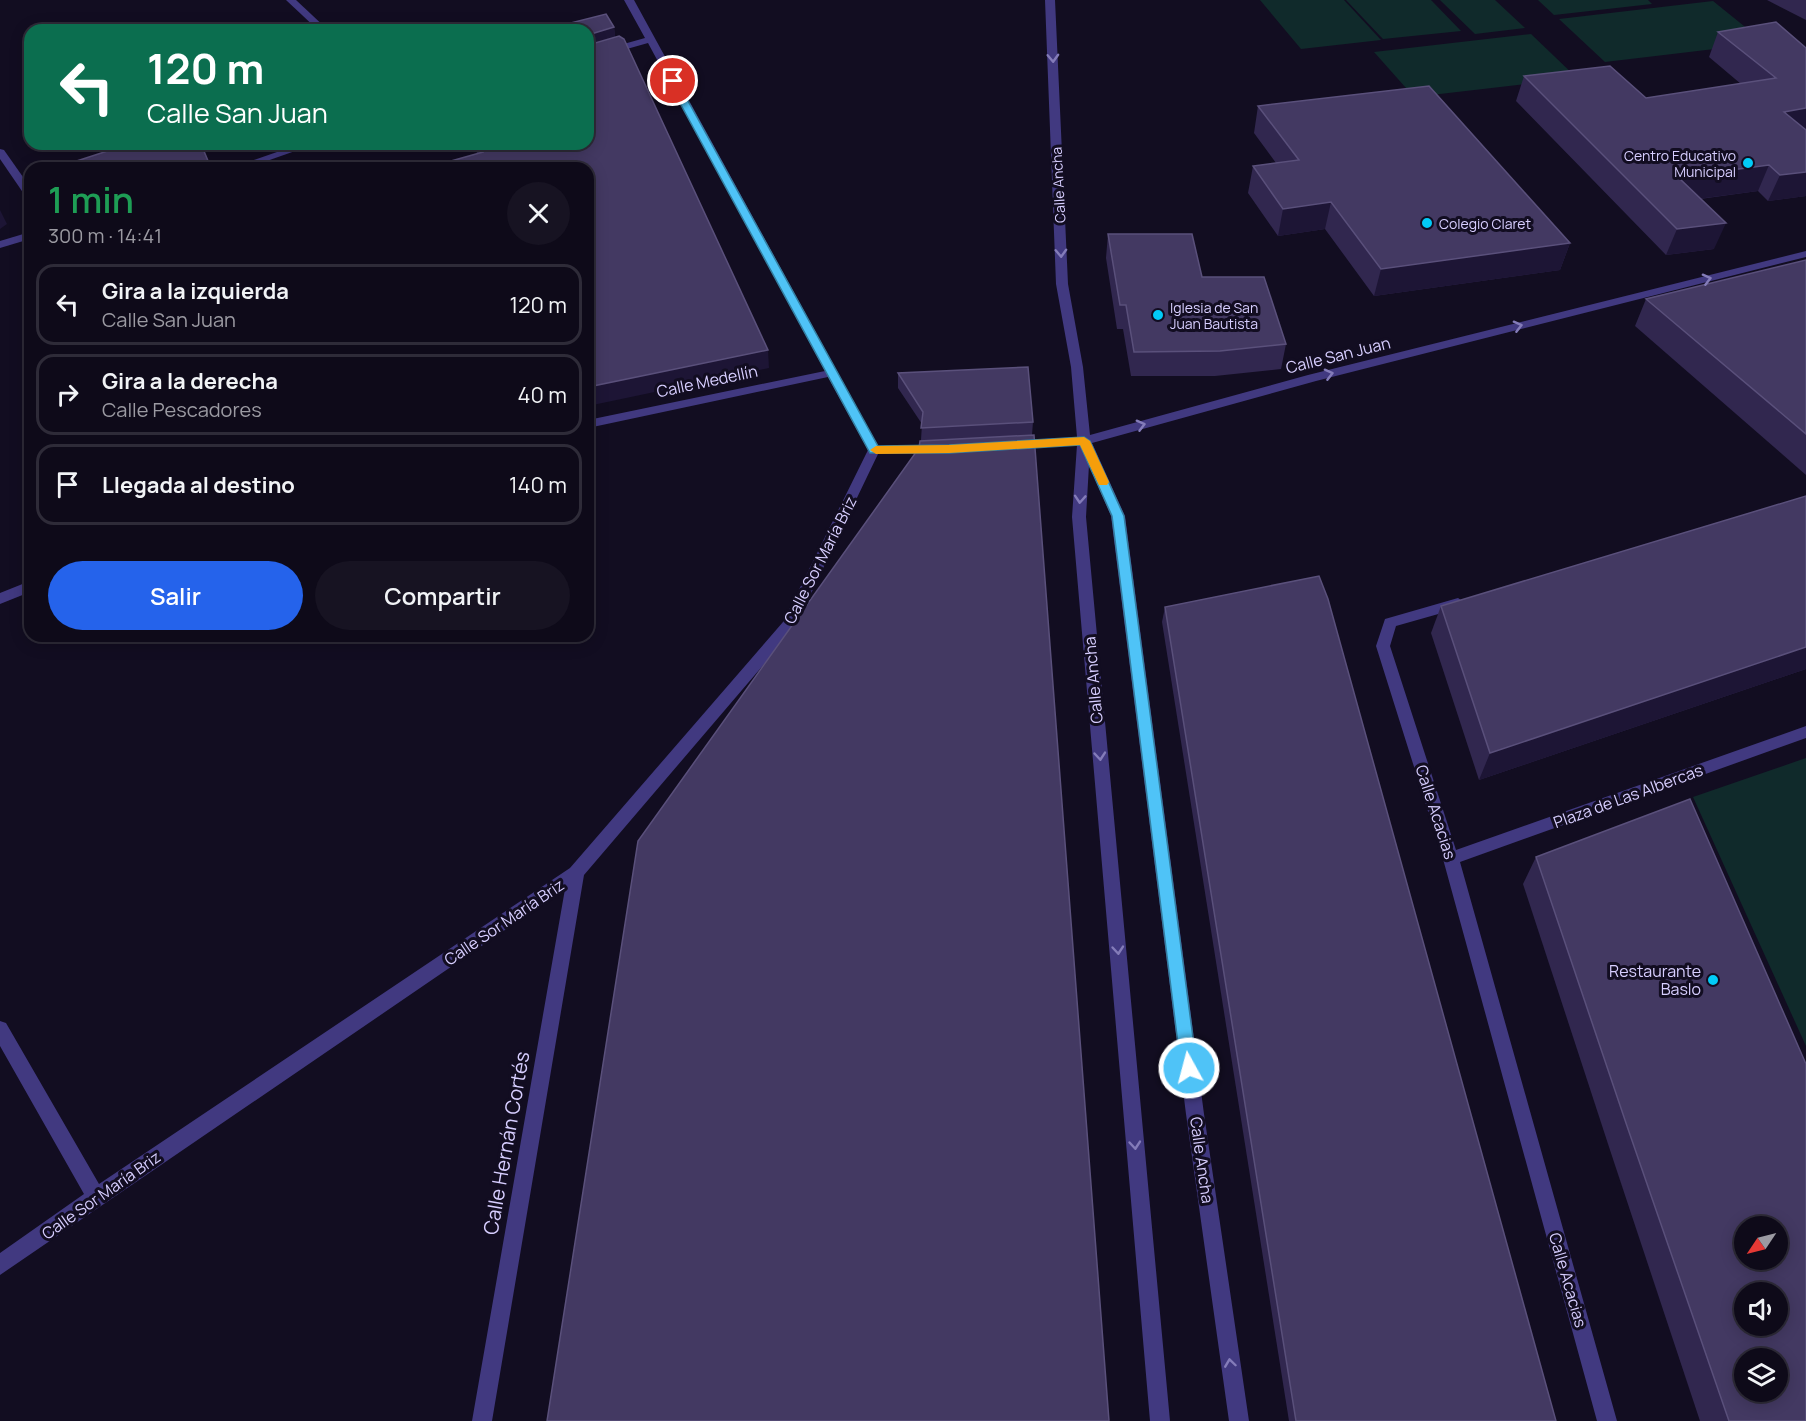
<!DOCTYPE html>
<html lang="es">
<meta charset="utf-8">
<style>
:root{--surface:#0e0a19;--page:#171322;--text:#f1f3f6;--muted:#9b9aa2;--line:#2e2b38;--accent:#2563eb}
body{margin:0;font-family:Manrope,sans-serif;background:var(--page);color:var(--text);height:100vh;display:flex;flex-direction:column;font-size:22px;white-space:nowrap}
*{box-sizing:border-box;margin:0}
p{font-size:20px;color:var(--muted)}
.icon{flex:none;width:33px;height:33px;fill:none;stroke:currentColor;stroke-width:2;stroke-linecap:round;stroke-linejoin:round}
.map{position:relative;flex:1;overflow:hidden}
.details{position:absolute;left:24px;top:162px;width:570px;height:480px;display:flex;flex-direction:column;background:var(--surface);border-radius:18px;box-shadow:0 3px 15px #0003,0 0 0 2px var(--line)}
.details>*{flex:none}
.hud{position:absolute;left:24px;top:24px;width:570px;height:126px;border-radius:18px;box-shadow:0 3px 15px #0003,0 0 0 2px var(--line);background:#0b6e4f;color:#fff;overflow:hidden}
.needle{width:39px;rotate:235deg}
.fabs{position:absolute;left:1734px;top:1216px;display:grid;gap:12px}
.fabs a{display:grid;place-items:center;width:54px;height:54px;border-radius:50%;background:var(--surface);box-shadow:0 3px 15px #0003,0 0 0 2px var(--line);font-size:30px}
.pin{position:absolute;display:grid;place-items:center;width:51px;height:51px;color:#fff;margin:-26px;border:3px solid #fff;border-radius:50%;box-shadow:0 2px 6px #0007}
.me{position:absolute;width:66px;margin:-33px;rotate:353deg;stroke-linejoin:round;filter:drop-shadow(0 0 4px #0008)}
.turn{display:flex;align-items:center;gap:21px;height:126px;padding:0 24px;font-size:27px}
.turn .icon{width:78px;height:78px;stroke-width:2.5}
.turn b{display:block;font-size:42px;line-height:51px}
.round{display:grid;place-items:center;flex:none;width:63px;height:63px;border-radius:32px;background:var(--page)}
.head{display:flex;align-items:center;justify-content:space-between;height:102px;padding:0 24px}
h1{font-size:36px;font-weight:600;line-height:45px;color:#1e9e55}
.action{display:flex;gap:12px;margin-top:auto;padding:12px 24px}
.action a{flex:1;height:69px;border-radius:36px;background:var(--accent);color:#fff;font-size:24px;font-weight:600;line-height:69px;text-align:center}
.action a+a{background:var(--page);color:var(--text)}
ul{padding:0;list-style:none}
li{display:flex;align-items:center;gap:18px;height:81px;margin:0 12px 9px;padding:0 12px;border:3px solid var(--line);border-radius:18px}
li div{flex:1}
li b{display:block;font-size:22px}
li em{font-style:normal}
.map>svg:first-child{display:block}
.green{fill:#102a2b}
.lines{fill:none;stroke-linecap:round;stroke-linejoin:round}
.minor{fill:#413980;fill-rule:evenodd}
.wall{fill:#31274f}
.shaded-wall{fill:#1d1535}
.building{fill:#433962;stroke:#5a507b;stroke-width:1.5;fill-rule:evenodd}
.oneway{stroke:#847cb9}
.route{fill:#4fc3f7;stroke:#337fa1;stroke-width:1.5}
.slow{fill:#f59e0b}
.poi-dot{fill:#02cbf7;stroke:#120d21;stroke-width:2}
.labels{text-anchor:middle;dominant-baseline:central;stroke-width:6;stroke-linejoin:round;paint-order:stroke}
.far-poi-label{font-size:14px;fill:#d7ceff;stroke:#120d21;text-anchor:start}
.far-street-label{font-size:14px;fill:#d7ceff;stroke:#120d21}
.street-label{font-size:16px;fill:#d7ceff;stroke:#120d21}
.poi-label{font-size:16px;fill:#d7ceff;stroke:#120d21;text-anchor:end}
.near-street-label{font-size:20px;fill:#d7ceff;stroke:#120d21}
</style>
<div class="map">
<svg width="1806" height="1421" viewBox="0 0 1806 1421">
<rect width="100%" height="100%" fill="#120d21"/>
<g class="green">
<path d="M1260,0H1344L1381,40L1301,49Z"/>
<path d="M1346,0H1431L1461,31L1383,39Z"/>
<path d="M1440,0H1495L1525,28L1475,34Z"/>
<path d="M1538,0H1648L1652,4L1554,15Z"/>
<path d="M1713,1L1765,43L1605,62L1559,19Z"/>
<path d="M1531,34L1577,78L1414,97L1374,52Z"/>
<path d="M1806,758V1046L1693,797Z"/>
</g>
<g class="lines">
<g class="minor">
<path d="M286,0H296L328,30H318Z"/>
<path d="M624,0H634L878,446L936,445L942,449L936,453L878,454L794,629L584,875L492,1421H472L565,889L0,1275V1253L84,1194L0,1046V1021L6,1023L99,1184L570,868L783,622L868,450L828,377L588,428V420L825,371L648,43L588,60V54L645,38Z"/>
<path d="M1045,0H1055L1068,284L1083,367L1090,435L1308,375L1806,251V257L1316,381L1092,443L1125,516L1204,1114L1249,1421H1229L1186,1114L1111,516L1089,465L1086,517L1170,1421H1150L1072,517L1077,445L1014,449L1008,445L1014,441L1077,437L1071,367L1056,284Z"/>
<path d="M300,144H315L247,168H231Z"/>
<path d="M0,149L4,150L30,187V198L26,197L0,159Z"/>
<path d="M30,232V239L0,248V241Z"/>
<path d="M30,581V592L0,604V593Z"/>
<path d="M1458,598L1465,603L1463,607L1396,626L1390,646L1456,850L1806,726V738L1460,862L1617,1421H1597L1443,859L1376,646L1385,619Z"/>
</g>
</g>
<g class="wall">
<path d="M1767,0H1806V20Z"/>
<path d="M614,27L615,38L769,368L477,153L472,144H588Z"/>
<path d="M1718,32L1806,48V196L1768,201L1758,191L1700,199L1714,249L1666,255L1516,101L1524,76L1646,98L1741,84L1709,57Z"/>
<path d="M1258,106L1570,243L1560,270L1374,296L1325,229L1278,236L1248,193L1253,166L1276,163L1254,133Z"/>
<path d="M1108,234L1202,277L1286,344L1281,369L1215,376H1131L1123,329H1117L1106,258Z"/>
<path d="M1806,260V475L1635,326L1646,299Z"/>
<path d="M898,373L1033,422L1032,435L919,448L921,440L922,424L898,388Z"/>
<path d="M1806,496V669L1479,780L1431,633L1441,606Z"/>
<path d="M1165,607L1556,1421H1289L1162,622Z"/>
<path d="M1536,857L1806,1421H1700L1610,1150L1523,884Z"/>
</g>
<g class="shaded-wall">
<path d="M614,27L616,44L588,52V35Z"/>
<path d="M1806,108V132L1784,112Z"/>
<path d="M1769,165L1758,191L1667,203L1678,177Z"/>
<path d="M1806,172V196L1768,201L1780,175Z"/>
<path d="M1331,202L1325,229L1278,236L1283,209Z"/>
<path d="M0,210L7,224L0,229Z"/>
<path d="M1726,223L1714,249L1666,255L1677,229Z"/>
<path d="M1570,243L1560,270L1374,296L1381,269Z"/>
<path d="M768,350L769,368L588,406V387Z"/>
<path d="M1806,647V669L1479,780L1490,753Z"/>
</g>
<g class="building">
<path d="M606,14L614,27L588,35V30H543Z"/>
<path d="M1776,22L1806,48V108L1784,112L1806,130V172L1780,175L1769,165L1678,177L1726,223L1677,229L1524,76L1610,66L1646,98L1776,78L1718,32Z"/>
<path d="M619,36L624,39L768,350L588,387V168H426L483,152L478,144H588V45Z"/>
<path d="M1429,86L1570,243L1381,269L1331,202L1283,209L1253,166L1299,160L1258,106Z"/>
<path d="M129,144H201L211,168H55Z"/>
<path d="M30,176V183L25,178Z"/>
<path d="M1108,234H1192L1202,277H1264L1286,344L1220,351L1134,352L1126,305H1120Z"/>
<path d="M1806,260V434L1646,299Z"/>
<path d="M1028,367L1033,422L921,428L923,412L898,373Z"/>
<path d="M1034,435L1109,1421H547L638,841L919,448L920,441Z"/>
<path d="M1806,496V647L1490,753L1441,606Z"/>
<path d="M1319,576L1328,599L1556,1421H1296L1165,607Z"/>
<path d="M1690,799L1806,1064V1421H1729L1627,1126L1536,857ZM1744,1227H1778V1260H1744ZM1744,1293H1778V1326H1744ZM1744,1359H1778V1392H1744Z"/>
</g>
<defs><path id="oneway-chevron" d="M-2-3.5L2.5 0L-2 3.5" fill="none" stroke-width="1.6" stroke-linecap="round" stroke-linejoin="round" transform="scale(1.5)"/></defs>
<g class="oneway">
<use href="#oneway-chevron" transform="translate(1053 58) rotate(88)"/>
<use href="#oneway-chevron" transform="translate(1061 253) rotate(88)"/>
<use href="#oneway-chevron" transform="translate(1707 279) rotate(-14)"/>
<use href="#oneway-chevron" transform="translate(1518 326) rotate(-14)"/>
<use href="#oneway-chevron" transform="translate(1329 374) rotate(-14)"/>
<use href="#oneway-chevron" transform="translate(1141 425) rotate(-15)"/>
<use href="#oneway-chevron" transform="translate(1080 499) rotate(94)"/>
<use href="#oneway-chevron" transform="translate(1100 756) rotate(85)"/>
<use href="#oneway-chevron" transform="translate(1118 950) rotate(85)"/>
<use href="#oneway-chevron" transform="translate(1135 1145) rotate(85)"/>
<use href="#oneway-chevron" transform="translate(1230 1363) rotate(-98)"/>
</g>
<path class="route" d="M673,78L677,81L878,446L949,445L1084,437L1090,441L1124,516L1197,1068L1195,1073L1189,1075L1183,1073L1181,1068L1112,516L1080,445L949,453H870L668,81Z"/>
<path class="slow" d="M1084,437L1090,441L1109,482L1107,485H1099L1080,445L949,453L876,454L870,450L876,446L949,445Z"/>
<g class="poi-dot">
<circle cx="1748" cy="163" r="6"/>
<circle cx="1427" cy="223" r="6"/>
<circle cx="1158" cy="315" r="6"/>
<circle cx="1713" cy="980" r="6"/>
</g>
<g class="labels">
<g class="far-poi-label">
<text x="1736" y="155" text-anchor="end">Centro Educativo<tspan x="1736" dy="16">Municipal</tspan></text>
<text x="1439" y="223">Colegio Claret</text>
<text x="1170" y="307">Iglesia de San<tspan x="1170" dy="16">Juan Bautista</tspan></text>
</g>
<g class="far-street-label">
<text transform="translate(1058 185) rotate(-93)">Calle Ancha</text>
</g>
<g class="street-label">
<text transform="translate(1338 355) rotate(-14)">Calle San Juan</text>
<text transform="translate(707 381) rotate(-12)">Calle Medellín</text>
<text transform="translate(820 560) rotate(-63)">Calle Sor María Briz</text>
<text transform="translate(1093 680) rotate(-95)">Calle Ancha</text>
<text transform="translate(1628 796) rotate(-20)">Plaza de Las Albercas</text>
<text transform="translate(1436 812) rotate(72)">Calle Acacias</text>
<text transform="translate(504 922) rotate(-34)">Calle Sor María Briz</text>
<text transform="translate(1202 1160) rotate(82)">Calle Ancha</text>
<text transform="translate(101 1195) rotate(-35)">Calle Sor María Briz</text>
<text transform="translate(1568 1280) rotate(74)">Calle Acacias</text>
</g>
<g class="poi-label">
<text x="1701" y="971">Restaurante<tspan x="1701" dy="18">Baslo</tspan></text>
</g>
<g class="near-street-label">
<text transform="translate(506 1143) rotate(-80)">Calle Hernán Cortés</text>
</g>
</g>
</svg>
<div class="fabs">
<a><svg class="needle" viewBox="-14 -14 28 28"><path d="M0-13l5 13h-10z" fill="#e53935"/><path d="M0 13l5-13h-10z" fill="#9b9aa2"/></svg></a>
<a><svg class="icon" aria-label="sound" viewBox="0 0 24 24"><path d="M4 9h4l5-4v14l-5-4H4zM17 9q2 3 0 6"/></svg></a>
<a><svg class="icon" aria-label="layers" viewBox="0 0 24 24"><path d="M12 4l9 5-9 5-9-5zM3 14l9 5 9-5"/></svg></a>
</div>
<div class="pin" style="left:673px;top:81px;background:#d93025"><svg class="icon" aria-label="arrive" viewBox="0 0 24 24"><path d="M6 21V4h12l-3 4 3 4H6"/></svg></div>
<svg class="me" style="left:1189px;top:1068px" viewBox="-20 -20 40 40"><circle r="17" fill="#4fc3f7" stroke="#fff" stroke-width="3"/><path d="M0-11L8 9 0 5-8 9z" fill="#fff"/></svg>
<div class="hud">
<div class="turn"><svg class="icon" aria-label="left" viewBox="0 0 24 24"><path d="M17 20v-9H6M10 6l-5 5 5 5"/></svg><div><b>120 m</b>Calle San Juan</div></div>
</div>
<section class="details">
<div class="head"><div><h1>1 min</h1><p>300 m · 14:41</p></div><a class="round"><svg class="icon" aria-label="close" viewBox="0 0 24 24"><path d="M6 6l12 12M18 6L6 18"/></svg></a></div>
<ul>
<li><svg class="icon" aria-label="left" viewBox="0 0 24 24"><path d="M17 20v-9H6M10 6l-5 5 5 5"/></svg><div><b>Gira a la izquierda</b><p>Calle San Juan</p></div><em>120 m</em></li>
<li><svg class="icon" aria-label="right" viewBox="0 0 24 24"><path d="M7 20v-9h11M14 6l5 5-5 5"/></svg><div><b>Gira a la derecha</b><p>Calle Pescadores</p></div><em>40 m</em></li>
<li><svg class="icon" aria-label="arrive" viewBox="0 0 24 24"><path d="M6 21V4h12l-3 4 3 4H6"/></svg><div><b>Llegada al destino</b></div><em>140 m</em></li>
</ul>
<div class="action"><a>Salir</a><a>Compartir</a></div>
</section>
</div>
